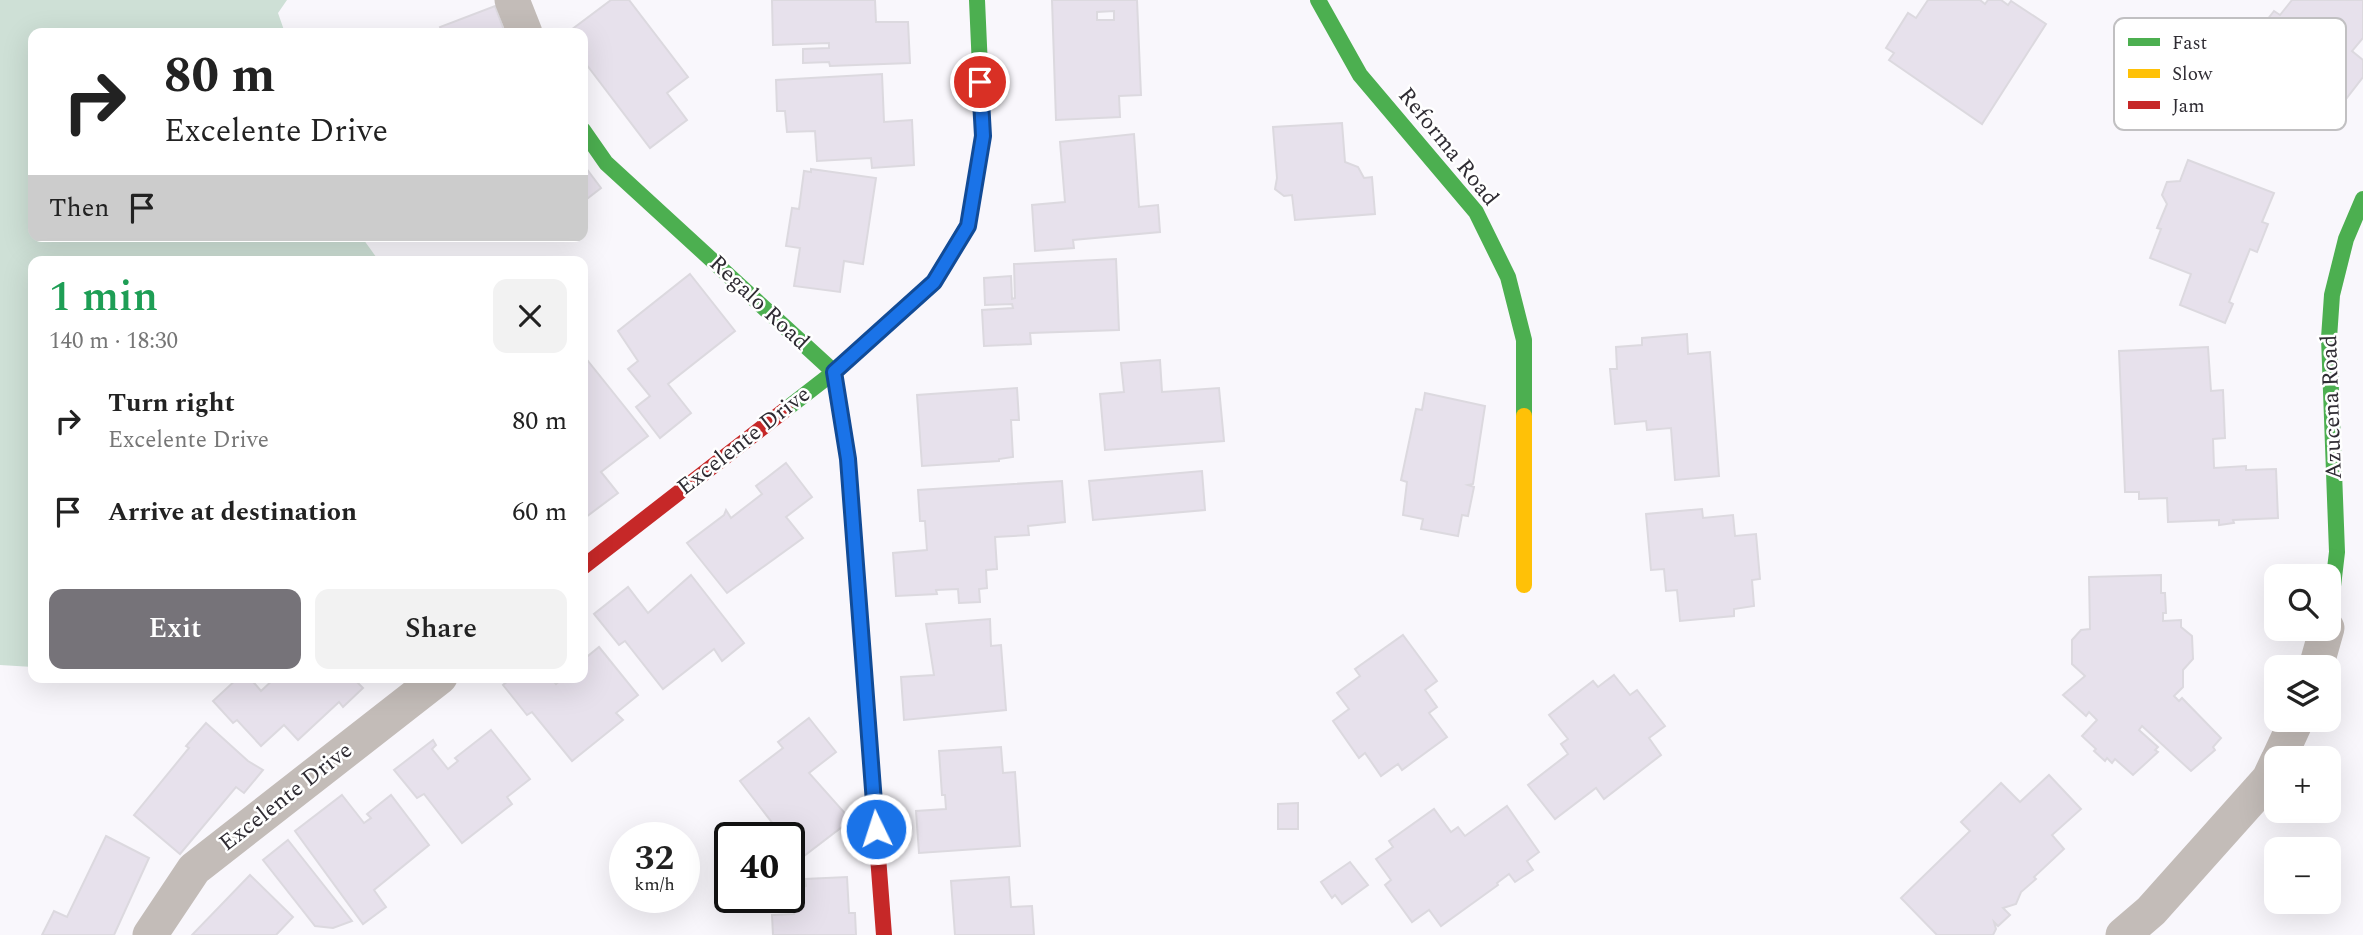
<!DOCTYPE html>
<meta charset="utf-8">
<style>
:root{--surface:#fff;--page:#f2f2f2;--text:#222;--muted:#767676;--accent:#767379}
body{margin:0;font-family:Spectral,serif;background:var(--page);color:var(--text);height:100vh;display:flex;flex-direction:column;font-size:26px;white-space:nowrap}
*{box-sizing:border-box;margin:0}
p{font-size:23px;color:var(--muted)}
.icon{flex:none;width:38px;height:38px;fill:none;stroke:currentColor;stroke-width:2;stroke-linecap:round;stroke-linejoin:round}
.map{position:relative;flex:1;overflow:hidden}
.panel{position:absolute;left:28px;top:256px;width:560px;height:427px;display:flex;flex-direction:column;background:var(--surface);border-radius:14px;box-shadow:0 7px 28px #0002}
.panel>*{flex:none}
.hud{position:absolute;left:28px;top:28px;width:560px;height:214px;border-radius:14px;box-shadow:0 7px 28px #0002;background:#fff;color:var(--text);overflow:hidden}
.tools{position:absolute;left:2264px;top:564px;display:grid;gap:14px}
.tools a{display:grid;place-items:center;width:77px;height:77px;border-radius:14px;background:var(--surface);box-shadow:0 7px 28px #0002;font-size:35px}
.speed{position:absolute;left:609px;top:822px;display:flex;gap:14px;font-size:35px;font-weight:700;text-align:center}
.speed>*{display:grid;place-content:center;width:91px;height:91px;border-radius:50%;background:var(--surface);box-shadow:0 7px 28px #0002;line-height:1}
.speed small{font-size:18px;font-weight:400}
.speed .limit{border:4px solid #111;border-radius:10px;background:#fff;color:#111}
.pin{position:absolute;display:grid;place-items:center;width:60px;height:60px;color:#fff;margin:-30px;border:4px solid #fff;border-radius:50%;box-shadow:0 2px 7px #0007}
.me{position:absolute;width:77px;margin:-38px;rotate:356deg;stroke-linejoin:round;filter:drop-shadow(0 0 5px #0008)}
.turn{display:flex;align-items:center;gap:24px;height:147px;padding:0 21px;font-size:32px}
.turn .icon{width:91px;height:91px;stroke-width:2.5}
.turn b{display:block;font-size:49px;line-height:60px}
.then{display:flex;align-items:center;height:66px;padding:0 21px;background:#0003;gap:14px;font-size:26px}
.round{display:grid;place-items:center;flex:none;width:74px;height:74px;border-radius:14px;background:var(--page)}
.headline{display:flex;align-items:center;justify-content:space-between;height:119px;padding:0 21px}
h1{font-size:42px;font-weight:600;line-height:52px;color:#1e9e55}
.button{display:flex;gap:14px;margin-top:auto;padding:14px 21px}
.button a{flex:1;height:80px;border-radius:14px;background:var(--accent);color:#fff;font-size:28px;font-weight:600;line-height:80px;text-align:center}
.button a+a{background:var(--page);color:var(--text)}
ul{padding:0;list-style:none}
li{display:flex;align-items:center;gap:21px;height:91px;padding:0 21px}
li div{flex:1}
li b{display:block;font-size:26px}
li em{font-style:normal}
.map>svg:first-child{display:block}
.green{fill:#cee0d6}
.building{fill:#e7e1ec;stroke:#dcd9df;stroke-width:2;fill-rule:evenodd}
.lines{fill:none;stroke-linecap:round;stroke-linejoin:round}
.street{stroke:#c3bcb8;stroke-width:35}
.fast{stroke:#4caf50;stroke-width:16}
.slow{stroke:#ffc107;stroke-width:16}
.jam{stroke:#c62828;stroke-width:16}
.route-casing{stroke:#114b97;stroke-width:18}
.route{stroke:#1a73e8;stroke-width:12}
.labels{text-anchor:middle;dominant-baseline:central;stroke-width:5;stroke-linejoin:round;paint-order:stroke}
.street-label{font-size:23px;fill:#2f2c33;stroke:#fff}
.key{fill:#fff;stroke:#c1c0c2;stroke-width:2}
.key-label{font-size:19px;fill:#2f2c33}
</style>
<div class="map">
<svg width="2363" height="935" viewBox="0 0 2363 935">
<rect width="100%" height="100%" fill="#f9f7fc"/>
<path class="green" d="M0,0H287L278,13L285,33H33V236H361L379,261H33V667L0,665Z"/>
<g class="building">
<path d="M611,0H629L688,77L667,93L687,120L650,148L583,60V33H567Z"/>
<path d="M772,0H875L876,22H908L910,63L830,66L829,62L803,63V49L829,48V43L773,45Z"/>
<path d="M1052,0H1137L1141,95L1119,96L1120,117L1056,120ZM1114,11V20H1097V12Z"/>
<path d="M1928,0H1980L1985,4L1988,0H2001L2008,5L2011,1L2046,24L1982,124L1889,60L1894,53L1886,48L1908,13L1916,18Z"/>
<path d="M2292,0H2363V38L2352,51L2363,60V77L2339,108L2252,39L2274,11L2280,15Z"/>
<path d="M495,6L505,33H442L440,27Z"/>
<path d="M882,74L884,122L912,120L914,165L872,168L871,158L817,161L815,131L787,132L785,111H777L776,80Z"/>
<path d="M1342,123L1345,162L1358,167L1364,178L1372,177L1375,214L1295,220L1292,195L1284,196L1275,189L1277,178L1273,127Z"/>
<path d="M1134,134L1139,207L1158,205L1160,232L1073,240L1074,248L1035,251L1032,205L1065,202L1060,142Z"/>
<path d="M2188,160L2274,193L2262,222L2268,224L2257,252L2250,249L2229,302L2233,304L2225,323L2180,305L2191,274L2150,258L2161,229L2157,228L2167,204L2162,195L2167,182L2180,181Z"/>
<path d="M583,164L601,188L583,202Z"/>
<path d="M811,169L876,178L863,264L844,261L840,292L794,286L800,248L786,246L792,208L799,209L804,171L811,172Z"/>
<path d="M1116,259L1119,330L1030,333L1031,344L984,346L982,310L1013,308L1012,304L985,305L984,278L1011,276L1012,299L1015,298L1014,264Z"/>
<path d="M690,274L735,331L668,384L691,413L660,438L636,407L650,396L628,369L638,361L618,331Z"/>
<path d="M1687,334L1688,354L1710,352L1719,476L1675,480L1671,428L1647,430L1646,421L1615,424L1610,369H1617L1616,347L1642,345V338Z"/>
<path d="M2208,347L2211,391L2223,390L2225,438L2213,439L2214,468L2246,466V470L2276,469L2278,518L2233,520L2234,523L2219,525V520L2168,522L2167,498L2139,499V492H2125L2119,351Z"/>
<path d="M584,356L648,436L601,472L618,493L586,517L583,512Z"/>
<path d="M1160,360L1162,392L1219,388L1224,441L1105,450L1100,394L1124,392L1121,363Z"/>
<path d="M1017,388L1019,420H1011L1013,457L999,459V461L922,466L917,395Z"/>
<path d="M1425,393L1485,406L1473,484L1468,485L1474,487L1468,516L1462,515L1458,536L1421,529L1423,519L1403,515L1407,482L1401,480L1416,409L1422,410Z"/>
<path d="M786,463L812,497L786,517L803,538L727,593L687,543L724,515L726,510L731,518L762,494L756,486Z"/>
<path d="M1202,471L1205,510L1093,520L1089,481Z"/>
<path d="M1062,481L1065,522L1028,526L1029,535L995,537L997,569L986,570L987,588L979,589L980,602L959,603L958,589L936,590L937,594L896,596L893,553L927,550L925,521H920L918,490Z"/>
<path d="M1702,509L1703,518L1733,515L1735,536L1756,534L1760,579L1752,580L1754,606L1734,609V616L1680,621L1677,590L1666,591L1664,569L1651,570L1646,514Z"/>
<path d="M691,575L744,643L722,661L714,649L663,689L625,641L619,645L594,614L628,587L648,613Z"/>
<path d="M2161,575V593H2165L2166,613H2163V621L2181,620V627L2192,636L2193,659L2183,670V687L2174,696L2179,701L2182,698L2221,738L2213,747L2215,750L2191,771L2142,726L2139,730L2158,747L2155,750L2158,752L2133,775L2115,759L2112,763L2107,758L2105,761L2094,751L2096,749L2082,736L2097,720L2089,712L2086,716L2063,695L2085,676L2072,664V640L2081,630L2090,629L2089,577Z"/>
<path d="M990,619L991,646L1001,645L1006,710L904,720L901,677L934,675L926,624Z"/>
<path d="M1403,635L1437,681L1425,690L1437,707L1429,713L1447,737L1402,770L1398,764L1381,776L1365,753L1359,758L1333,721L1349,709L1337,693L1360,676L1355,669Z"/>
<path d="M599,647L638,695L616,713L623,720L572,761L532,712L527,715L503,685L513,677H550L556,684L564,677H583V660Z"/>
<path d="M1614,675L1630,695L1637,690L1665,726L1649,738L1661,755L1604,799L1596,788L1555,819L1528,785L1568,754L1561,744L1568,739L1549,715L1593,681L1598,687Z"/>
<path d="M239,677H249L261,691L276,677H352L363,688L343,707L339,702L298,740L284,725L261,746L237,720L233,723L213,701Z"/>
<path d="M809,718L836,752L809,773L851,820L800,859L789,845V838H784L740,781L783,748L778,742Z"/>
<path d="M206,723L248,761L263,770L244,793L236,787L180,854L134,815L189,748L186,746Z"/>
<path d="M491,730L530,779L507,797L512,804L462,843L424,794L417,798L394,770L433,740L436,745L432,749L448,769L458,761L455,758Z"/>
<path d="M1001,747L1003,773L1015,772L1020,846L919,853L916,811L946,809L945,795H942L939,751Z"/>
<path d="M2049,775L2081,809L2052,835L2064,849L2034,877L2036,879L2021,892L2016,904L2003,908L2010,915L1998,926L1994,922L1996,929L1993,935H1937L1901,898L1970,831L1961,822L2001,783L2020,802Z"/>
<path d="M342,795L364,823L371,818L367,814L391,795L429,845L374,890L386,907L363,924L295,831Z"/>
<path d="M1298,803V829H1278V804Z"/>
<path d="M1507,806L1539,852L1527,861L1533,870L1515,882L1509,874L1497,883L1498,885L1441,926L1429,910L1412,922L1385,885L1391,880L1376,859L1393,847L1389,841L1434,809L1451,832L1458,827L1465,836Z"/>
<path d="M106,836L149,858L114,935H42L54,911L67,917Z"/>
<path d="M288,840L352,921L333,928L315,926L263,860Z"/>
<path d="M1350,862L1368,885L1342,904L1335,895L1332,898L1321,882Z"/>
<path d="M250,875L293,917L276,935H192Z"/>
<path d="M847,877L849,913H855L856,935H773L772,915L794,914L793,892L806,886L805,879Z"/>
<path d="M1009,877L1011,907L1032,906L1034,935H955L951,881Z"/>
</g>
<g class="lines">
<g class="street">
<path d="M512,0L525,33"/>
<path d="M2316,667L2327,628"/>
<path d="M2279,758L2297,719"/>
<path d="M150,935L194,869L440,677"/>
<path d="M2123,935L2151,911L2269,779L2277,762"/>
</g>
<g class="fast">
<path d="M1318,0L1360,75L1476,212L1508,277L1524,340V416"/>
<path d="M583,130L606,163L834,372L848,459L868,725"/>
<path d="M785,410L834,372L934,282L968,225L983,136L977,0"/>
<path d="M2329,620L2337,552L2329,338L2332,295L2346,239L2363,199"/>
</g>
<path class="slow" d="M1524,416V585"/>
<g class="jam">
<path d="M583,567L785,410"/>
<path d="M868,725L884,935"/>
</g>
</g>
<g class="lines">
<g class="route-casing">
<path id="route" d="M876,829L848,459L834,372L934,282L968,226L983,136L980,82"/>
</g>
<use href="#route" class="route"/>
</g>
<g class="labels">
<g class="street-label">
<text transform="translate(1448 147) rotate(51)">Reforma Road</text>
<text transform="translate(759 303) rotate(43)">Regalo Road</text>
<text transform="translate(2332 407) rotate(-92)">Azucena Road</text>
<text transform="translate(744 441) rotate(-38)">Excelente Drive</text>
<text transform="translate(286 797) rotate(-38)">Excelente Drive</text>
</g>
</g>
<rect x="2114" y="18" width="232" height="112" rx="10" class="key"/>
<rect x="2128" y="38" width="32" height="8" fill="#4caf50"/>
<rect x="2128" y="69" width="32" height="9" fill="#ffc107"/>
<rect x="2128" y="101" width="32" height="8" fill="#c62828"/>
<g class="key-label">
<text x="2172" y="49">Fast</text>
<text x="2172" y="80">Slow</text>
<text x="2172" y="112">Jam</text>
</g>
</svg>
<div class="tools">
<a><svg class="icon" aria-label="search" viewBox="0 0 24 24"><circle cx="10" cy="10" r="6"/><path d="M15 15l6 6"/></svg></a>
<a><svg class="icon" aria-label="layers" viewBox="0 0 24 24"><path d="M12 4l9 5-9 5-9-5zM3 14l9 5 9-5"/></svg></a>
<a>+</a>
<a>−</a>
</div>
<div class="speed"><div>32<small>km/h</small></div><div class="limit">40</div></div>
<div class="pin" style="left:980px;top:82px;background:#d93025"><svg class="icon" aria-label="arrive" viewBox="0 0 24 24"><path d="M6 21V4h12l-3 4 3 4H6"/></svg></div>
<svg class="me" style="left:876px;top:829px" viewBox="-20 -20 40 40"><circle r="17" fill="#1a73e8" stroke="#fff" stroke-width="3"/><path d="M0-11L8 9 0 5-8 9z" fill="#fff"/></svg>
<div class="hud">
<div class="turn"><svg class="icon" aria-label="right" viewBox="0 0 24 24"><path d="M7 20v-9h11M14 6l5 5-5 5"/></svg><div><b>80 m</b>Excelente Drive</div></div>
<div class="then">Then<svg class="icon" aria-label="arrive" viewBox="0 0 24 24"><path d="M6 21V4h12l-3 4 3 4H6"/></svg></div>
</div>
<section class="panel">
<div class="headline"><div><h1>1 min</h1><p>140 m · 18:30</p></div><a class="round"><svg class="icon" aria-label="close" viewBox="0 0 24 24"><path d="M6 6l12 12M18 6L6 18"/></svg></a></div>
<ul>
<li><svg class="icon" aria-label="right" viewBox="0 0 24 24"><path d="M7 20v-9h11M14 6l5 5-5 5"/></svg><div><b>Turn right</b><p>Excelente Drive</p></div><em>80 m</em></li>
<li><svg class="icon" aria-label="arrive" viewBox="0 0 24 24"><path d="M6 21V4h12l-3 4 3 4H6"/></svg><div><b>Arrive at destination</b></div><em>60 m</em></li>
</ul>
<div class="button"><a>Exit</a><a>Share</a></div>
</section>
</div>
